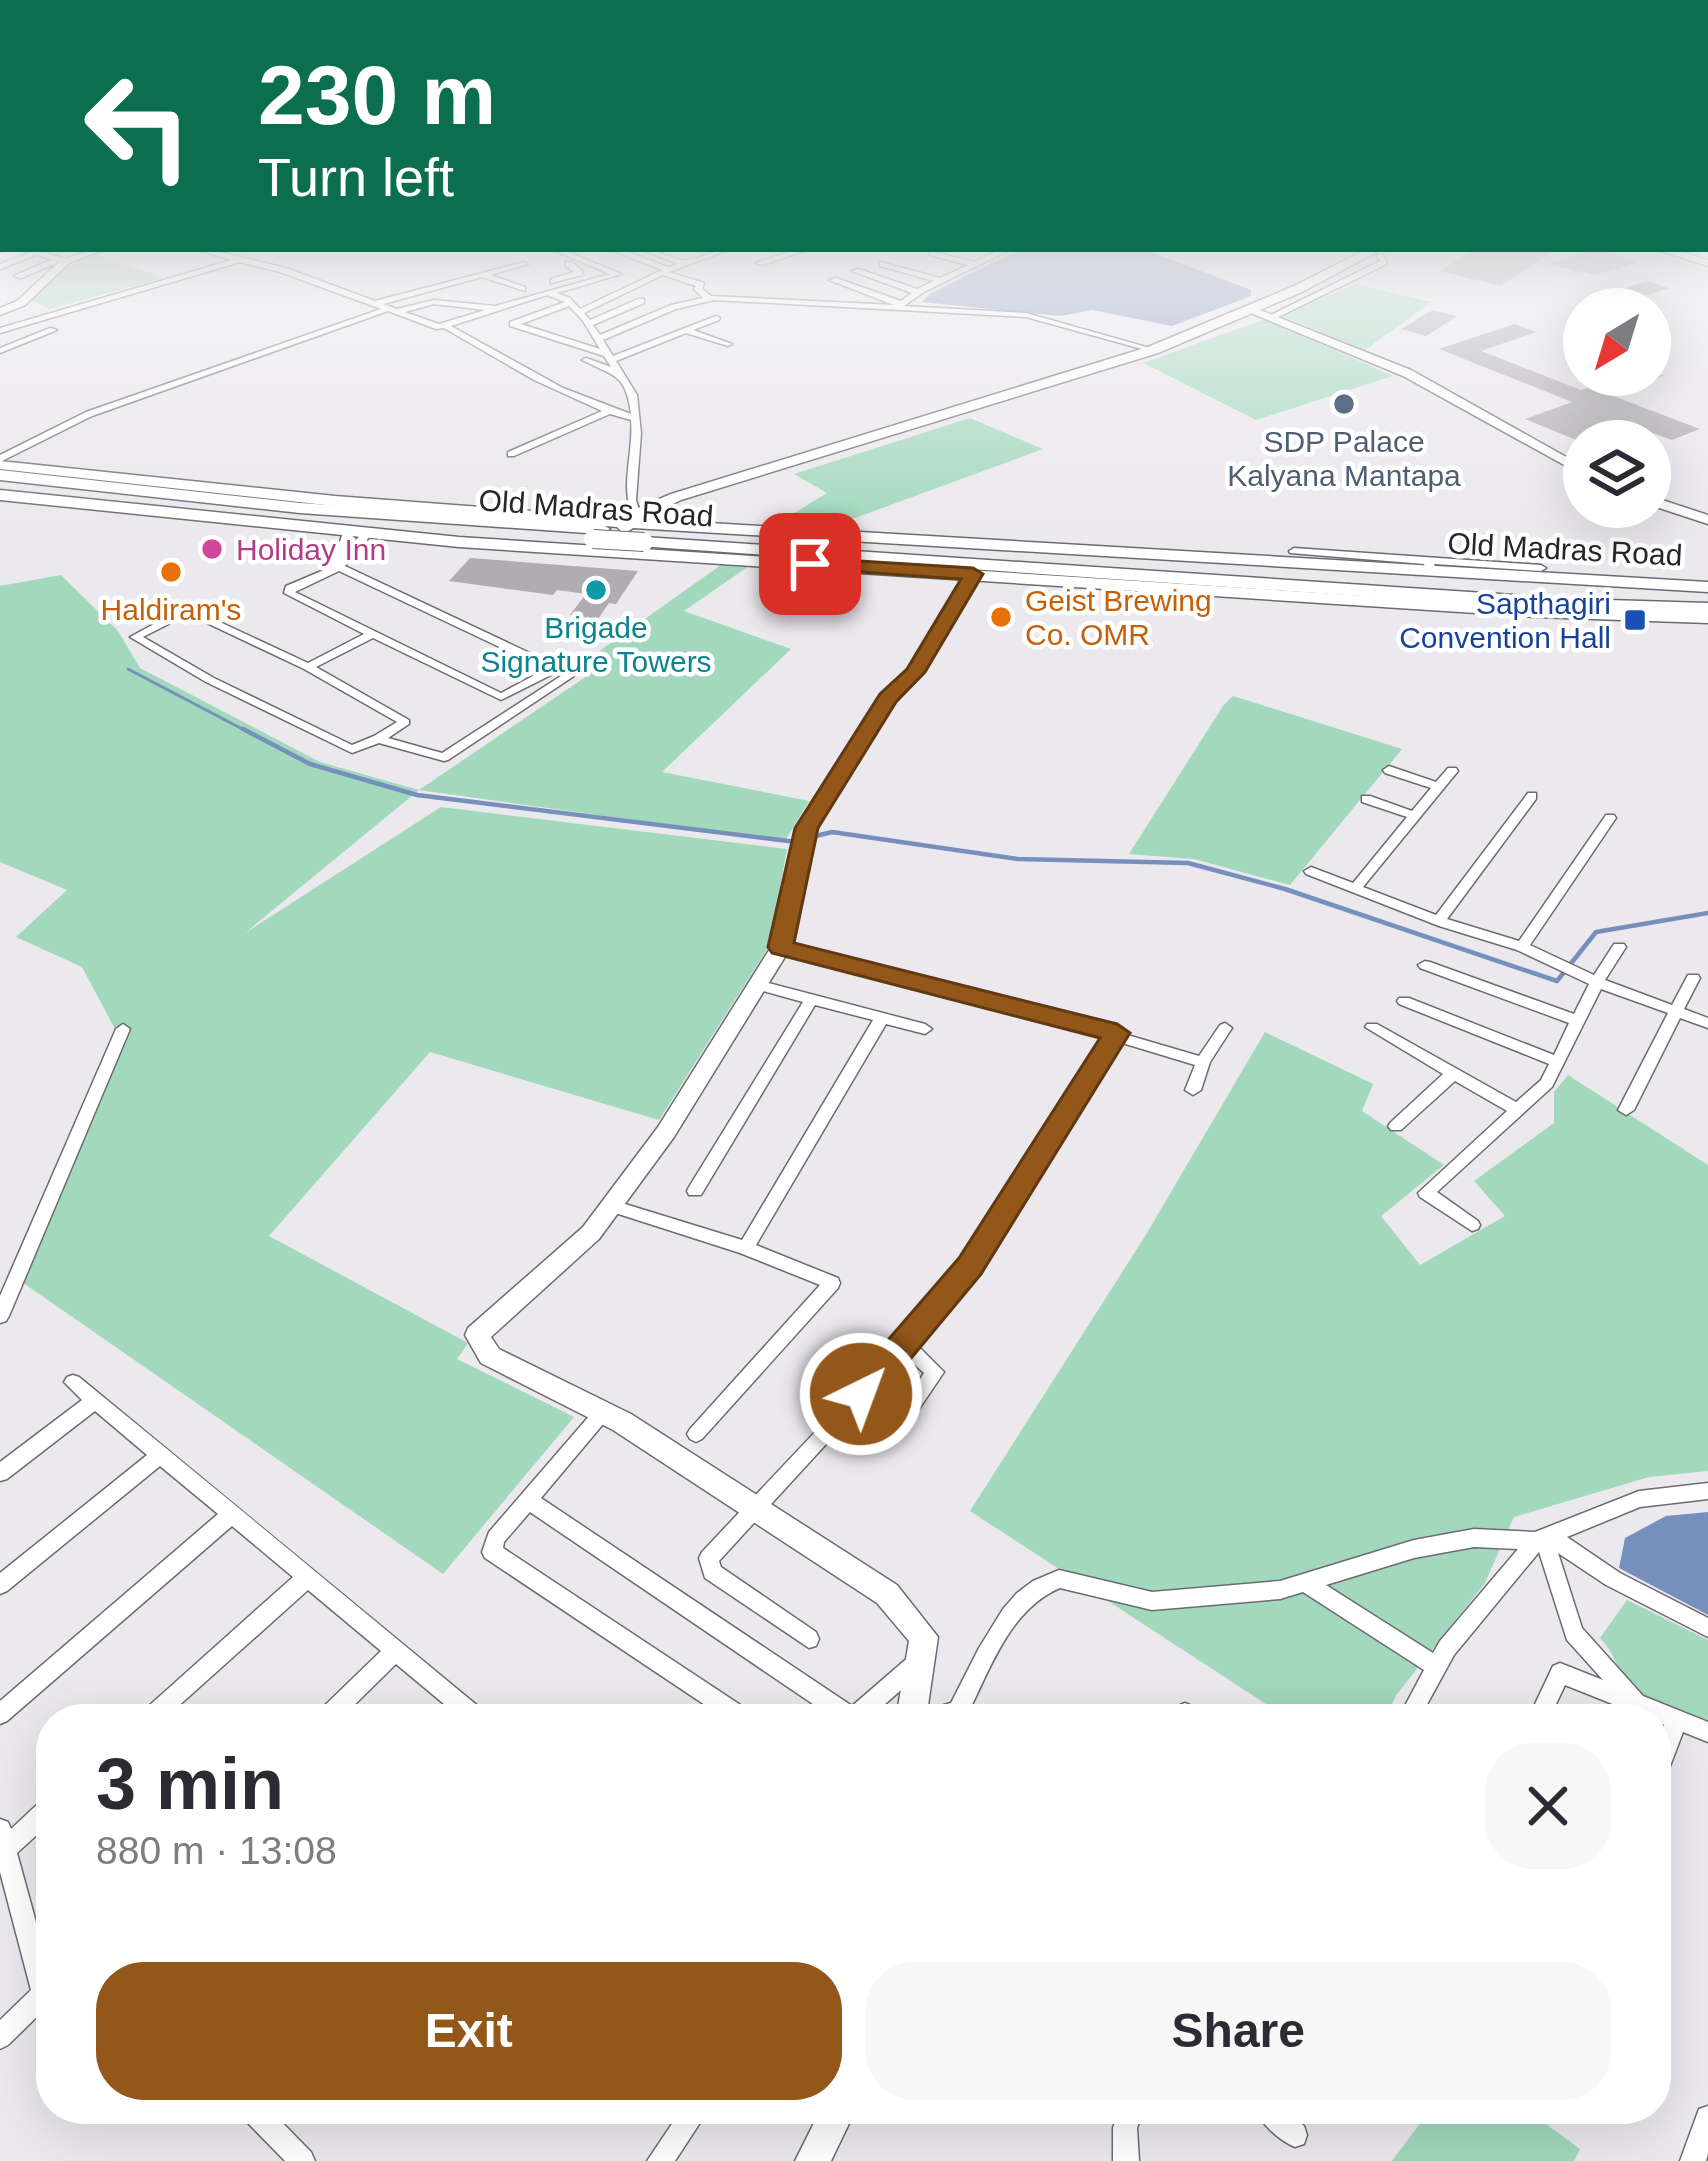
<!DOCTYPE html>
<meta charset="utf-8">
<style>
:root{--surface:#fff;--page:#f7f7f7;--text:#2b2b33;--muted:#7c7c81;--accent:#935719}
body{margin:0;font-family:Arial,sans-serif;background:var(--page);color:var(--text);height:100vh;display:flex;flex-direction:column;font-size:45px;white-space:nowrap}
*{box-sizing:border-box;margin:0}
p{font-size:39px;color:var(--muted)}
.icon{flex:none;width:66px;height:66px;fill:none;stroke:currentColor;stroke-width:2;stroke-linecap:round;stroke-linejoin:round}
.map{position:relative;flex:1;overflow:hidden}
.details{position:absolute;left:36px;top:1704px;width:1635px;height:420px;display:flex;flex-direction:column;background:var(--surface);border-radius:48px;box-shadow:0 12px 48px #0002}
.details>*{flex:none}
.top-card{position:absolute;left:0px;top:0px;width:1710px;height:252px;box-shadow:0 12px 48px #0002;background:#0b6e4f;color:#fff;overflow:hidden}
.needle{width:78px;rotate:218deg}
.controls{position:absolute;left:1563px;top:288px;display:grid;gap:24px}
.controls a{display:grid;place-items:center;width:108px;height:108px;border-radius:50%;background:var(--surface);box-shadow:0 12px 48px #0002;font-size:60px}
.pin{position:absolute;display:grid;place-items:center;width:102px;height:102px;color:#fff;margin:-51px;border-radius:24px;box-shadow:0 6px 18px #0006}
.me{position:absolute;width:132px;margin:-66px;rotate:42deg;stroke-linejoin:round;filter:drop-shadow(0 0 9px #0008)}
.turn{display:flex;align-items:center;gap:42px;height:252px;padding:0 60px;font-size:54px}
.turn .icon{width:156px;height:156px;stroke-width:2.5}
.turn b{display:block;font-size:84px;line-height:102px}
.round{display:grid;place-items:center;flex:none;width:126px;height:126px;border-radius:48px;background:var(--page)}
.summary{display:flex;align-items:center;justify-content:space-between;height:204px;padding:0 60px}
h1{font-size:72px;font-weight:600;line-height:90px}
.primary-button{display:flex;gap:24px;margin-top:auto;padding:24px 60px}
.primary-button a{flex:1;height:138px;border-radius:48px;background:var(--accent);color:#fff;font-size:48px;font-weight:600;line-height:138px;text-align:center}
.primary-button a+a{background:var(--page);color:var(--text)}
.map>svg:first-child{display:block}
.green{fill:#a2d8bc}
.water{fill:#778fbc}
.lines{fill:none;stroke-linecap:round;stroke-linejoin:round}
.stream-far1{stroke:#778fbc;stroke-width:3}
.stream{stroke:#778fbc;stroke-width:4.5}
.building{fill:#afacb2}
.street-casing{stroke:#6d6b71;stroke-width:3}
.secondary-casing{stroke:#6d6b71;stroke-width:3}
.primary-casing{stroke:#6d6b71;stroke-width:3}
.highway-casing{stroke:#6d6b71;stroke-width:3}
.street{fill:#fff;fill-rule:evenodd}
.secondary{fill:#fff;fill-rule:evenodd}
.primary{fill:#fff;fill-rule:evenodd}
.highway{fill:#fff;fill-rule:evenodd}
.highway-bridge-casing{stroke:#6d6b71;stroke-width:20;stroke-linecap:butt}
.highway-bridge{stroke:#fff;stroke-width:18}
.route{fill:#935719;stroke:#603910;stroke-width:3}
.service-dot{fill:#5c6f8a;stroke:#fff;stroke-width:4.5}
.hotel-dot{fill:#d1479c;stroke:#fff;stroke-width:4.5}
.food-dot{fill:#e8710a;stroke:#fff;stroke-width:4.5}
.culture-dot{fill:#0f9aa8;stroke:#fff;stroke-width:4.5}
.transit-dot{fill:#1a4fb4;stroke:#fff;stroke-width:4.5}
.labels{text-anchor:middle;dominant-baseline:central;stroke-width:9;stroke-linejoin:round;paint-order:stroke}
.far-service-label{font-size:30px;fill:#4e5e75;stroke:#fff}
.far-street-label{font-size:30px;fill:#272629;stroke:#fff}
.far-hotel-label{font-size:30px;fill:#b23c85;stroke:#fff;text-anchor:start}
.far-food-label{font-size:30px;fill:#c56008;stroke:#fff;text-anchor:start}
.far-transit-label{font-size:30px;fill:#164399;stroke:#fff;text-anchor:end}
.far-culture-label{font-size:30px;fill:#0d838f;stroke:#fff}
</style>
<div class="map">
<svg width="1708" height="2161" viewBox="0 0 1708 2161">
<rect width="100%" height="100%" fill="#ebe8ee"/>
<g class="green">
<path d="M94,253L163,278L49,309L30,299L52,276Z"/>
<path d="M1356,285L1432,302L1365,350L1278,314Z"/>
<path d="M1265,319L1393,376L1256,420L1143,363Z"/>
<path d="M970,418L1043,449L833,526L778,523L827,493L794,474Z"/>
<path d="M721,565L749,566L684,611L791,649L662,772L809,801L785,841L419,790L245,933L441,807L787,849L769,946L659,1120L430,1052L269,1236L468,1343L457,1359L574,1417L443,1574L19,1280L123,1044L82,967L16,937L67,890L0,862V586L61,575L118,631L140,668L320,762L419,790L587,676L574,669Z"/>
<path d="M1233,696L1402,749L1290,885L1194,859L1129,854L1223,706Z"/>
<path d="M1265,1032L1373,1084L1362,1111L1444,1165L1381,1216L1420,1265L1505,1216L1474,1181L1554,1123V1092L1568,1075L1708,1165V1471L1649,1477L1514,1517L1485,1583L1397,1694L1384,1719H1289L970,1511L1144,1238Z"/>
<path d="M1627,1600L1708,1640V1722C1678,1710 1635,1701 1619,1669C1613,1656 1611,1650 1600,1638Z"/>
<path d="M1431,2109H1526L1580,2149L1574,2161H1392Z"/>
</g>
<g class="water">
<path d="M1020,249H1143L1251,290V296L1172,326L1093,310L1060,316L922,302L930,294Z"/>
<path d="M1708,1512V1615L1619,1568L1625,1538L1666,1516Z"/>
</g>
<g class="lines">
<path class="stream-far1" d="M128,669L248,732"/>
<g class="stream">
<path d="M243,729L310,764L417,795L796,842"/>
<path d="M812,837L832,832L1018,859L1188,863L1285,889L1557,981L1596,932L1708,913"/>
</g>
</g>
<g class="building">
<path d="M1475,249H1555L1501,286L1440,271Z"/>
<path d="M1596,249L1637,262L1595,275L1547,264Z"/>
<path d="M1647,281L1669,288L1605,309L1580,303Z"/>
<path d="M1432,310L1457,316L1426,336L1401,329Z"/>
<path d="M1515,324L1536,332L1481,351L1581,390L1622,375H1665L1613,396L1700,429L1672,440L1647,431L1621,441H1579L1525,419L1572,402L1439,349Z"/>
<path d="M470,558L638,571L616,604L609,603L598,619L570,615L586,594L557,590L553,595L449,581Z"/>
</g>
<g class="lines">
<g class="street-casing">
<g id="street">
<path d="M3,247L8,249L0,252V248Z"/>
<path d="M94,249H105L69,263L62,261L21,278L14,276L58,257L65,259Z"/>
<path d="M194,249H207L286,268L375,301L524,262L528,264L490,275L525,287V291L482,277L383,304L397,309L434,300L495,306L610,274L551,249H561L621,274L557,293L570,298L580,309L662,270L609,249H620L668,267L678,264L640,249C656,249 666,257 681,260C696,262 714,249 731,249L669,272L704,283L702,289L711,296L894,305L829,280L836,278L901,301L912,293L852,271L859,269L917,289L934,281L880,266V262L940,278L968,265L930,255V251L974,262L1002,249H1012L924,292L904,306L1026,313L1157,350L1153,352L1026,317L714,300L676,309L603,340L613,356L716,316L720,318L719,320L693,330L732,344L728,346L686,333L616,361L637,395L641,433L636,500L639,510L654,516V520L632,514C620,485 634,451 631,420L610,414L514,456H508V452L602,411L534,380L444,328L436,329L388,311L92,416L0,462V455L86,412L381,309L280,272L240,262L0,333V328L232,260ZM663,275L696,286L694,289L703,298L671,305L600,335L593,325L644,303V299H638L590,320L584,313ZM547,295L565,302L510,322V326L604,356L611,367L586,358L582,360C613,376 626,373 631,414L563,388L451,326ZM434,304L485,310L439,324L405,312ZM569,306L583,321L600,349L521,324Z"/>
<path d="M797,249H809L763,265L756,263Z"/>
<path d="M37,250L44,252L0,269V264Z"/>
<path d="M1377,255H1383L1387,264L1274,319L1267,317L1380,261Z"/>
<path d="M566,262H572L582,271V275L551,283V279L574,272L566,266Z"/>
<path d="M50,328L57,330L0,353V348Z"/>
<path d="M348,530L353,533L346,552L362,533L371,535L345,566L570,672L574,676L448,760L444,761L379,743L352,753L206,682L130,637L180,610H194L308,663L364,634L284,593L286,586L331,567L343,533ZM339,571L546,669L501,693L295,592ZM186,615L192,616L304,669L397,722L374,736L352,745L214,678L143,637ZM373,638L501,700L555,673L561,676L442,753L388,738L409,724V720L316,667Z"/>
<path d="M1294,548L1541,565L1546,568L1541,571L1434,564L1437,572L1432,575L1428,574L1424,564L1290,553L1289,551Z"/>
<path d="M1389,766L1436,782L1448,768H1456L1458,771L1363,887L1436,915L1528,793H1536V799L1447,919L1519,941L1606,815H1614L1616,818L1530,945L1594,975L1614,944H1624L1626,947L1605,980L1672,1005L1688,975H1698L1700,978L1684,1009L1708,1018V1028L1680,1018L1634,1110L1626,1115L1618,1110L1668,1013L1601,989L1552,1087L1437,1192L1478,1221L1480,1225L1478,1229L1472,1231L1420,1197L1418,1193L1507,1111L1455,1081L1401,1130H1391L1388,1126L1391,1122L1443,1074L1365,1027L1367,1024H1377L1516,1102L1541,1080L1549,1064L1399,1004L1397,1001L1399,998H1409L1554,1055L1569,1023L1420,968L1418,965L1425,961L1430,962L1574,1014L1589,984L1517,950L1439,926L1306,874L1304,871L1311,867L1353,883L1407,817L1362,802V796H1370L1412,811L1431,788L1385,773L1383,770Z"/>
<path d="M781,943L961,986L1111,1030H1122L1124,1034L1199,1056L1220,1025L1225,1023L1232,1028L1210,1062L1201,1090L1193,1095L1185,1090L1195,1065L1119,1042L976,1271L916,1344L944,1372L913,1418L907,1421L901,1418L898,1413L924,1373L906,1357L719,1561L721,1567L816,1632L819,1639L816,1646L809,1648L705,1578L699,1558L702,1552L882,1361L964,1261L1106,1039L959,995L776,950L774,947L776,944Z"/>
<path d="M757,980L925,1024L932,1029L925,1034L886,1024L756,1245L838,1278L840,1283L838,1288L702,1439L696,1442L690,1439L687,1434L690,1429L820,1285L740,1253L606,1210L604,1206L606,1202L612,1200L742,1240L873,1020L815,1005L701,1195H689L687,1191L689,1187L803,1002L752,988L750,985L752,982Z"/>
<path d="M123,1024L130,1029L9,1316L6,1321L0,1323V1296L116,1029Z"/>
<path d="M73,1375L79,1377C215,1488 350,1600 485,1712L488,1719H462L396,1664L340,1719H315L318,1712L381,1651L308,1590L164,1719H139L142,1712L293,1577L232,1526L7,1721L0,1724V1701L218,1514L160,1466L7,1591L0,1594V1573L147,1455L95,1411L7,1479L0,1481V1462L82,1400L64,1382L67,1377Z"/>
<path d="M603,1404L609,1407L612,1412L609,1417L541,1498L852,1706L911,1655L918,1652L925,1655L928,1662L925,1669L868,1719H835L530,1512L504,1542L503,1548L751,1712L754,1719H726L485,1558L482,1552L489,1532L597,1407Z"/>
<path d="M1708,1483V1499L1640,1507L1567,1537L1620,1573L1708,1618V1637L1606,1585L1558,1553L1582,1628L1643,1696L1708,1722V1742L1683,1732L1664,1782L1656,1785V1746L1664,1725L1656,1721V1719H1650L1565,1685L1549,1719H1528L1553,1666L1560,1663L1603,1680L1567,1640L1539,1552L1454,1655L1419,1719H1398L1424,1670L1303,1592L1280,1599L1152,1610L1060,1588C1008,1610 989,1673 965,1719H915L918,1712L951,1703L979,1648L1003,1609L1017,1593L1033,1581L1059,1570L1152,1592L1280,1581L1414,1540L1474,1529L1535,1532L1639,1491ZM1474,1547L1518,1549L1440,1641L1433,1653L1326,1585L1414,1558Z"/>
<path d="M1185,1703L1192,1706L1195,1713L1193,1719H1170L1178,1706Z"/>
<path d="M51,1796V1822L17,1853L51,1977V2003L8,2045L0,2049V2020L31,1990L0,1872V1819L8,1822L11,1829L43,1799Z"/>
<path d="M1708,2106V2154L1706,2161H1680L1699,2109Z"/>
<path d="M240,2109H269L311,2152L315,2161H285L243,2118Z"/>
<path d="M682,2109H709L675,2161H647Z"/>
<path d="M1119,2109H1143L1137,2128L1139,2161H1113V2128Z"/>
<path d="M1255,2109H1285L1304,2126L1307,2135L1304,2144L1295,2147C1280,2141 1261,2124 1255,2109Z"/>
</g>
</g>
<g class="secondary-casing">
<g id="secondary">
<path d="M3,239V247L0,246Z"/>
<path d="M19,249H35L71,261L25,305L0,315V308L17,301L59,262Z"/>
<path d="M1655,249H1671L1708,260V266Z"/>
<path d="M1250,306L1411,370L1584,467V476L1403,376L1246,311L1245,309Z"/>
<path d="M1650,496L1708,515V524L1650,505Z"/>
<path d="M968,571L980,574L923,672L893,701L815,828L791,947L674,1137L599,1239L491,1337L499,1349L631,1414L897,1585L938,1637L926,1719H896L909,1641L877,1603L613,1430L481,1363L465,1335L468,1328L583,1227L658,1127L771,947L797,828L881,695L909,669Z"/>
<path d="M821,2109H856L831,2161H795Z"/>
</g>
</g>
<g class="primary-casing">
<g id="primary">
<path d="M1367,249H1382L1302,292L1158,353L681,500L641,519L1708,582V592L633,528L624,534L617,527L335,506L0,469V461L335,496L625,518L631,511L671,494L1148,347L1294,286Z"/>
<path d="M0,490L459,537L1536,607L1708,613V623L1536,617L459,547L0,500Z"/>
</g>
</g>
<g class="highway-casing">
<g id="highway">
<path d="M0,470L300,503L601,524L610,529L601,534L300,513L0,480Z"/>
<path d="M644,537L1575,599L1708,603V615L1575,611L638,546L635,542Z"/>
</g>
</g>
<use href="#street" class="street"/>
<use href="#secondary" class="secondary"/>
<use href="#primary" class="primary"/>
<use href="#highway" class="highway"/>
<g class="highway-bridge-casing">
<path id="highway-bridge" d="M593,539L644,542"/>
</g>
<use href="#highway-bridge" class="highway-bridge"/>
</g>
<linearGradient id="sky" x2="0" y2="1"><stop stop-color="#7ba5d6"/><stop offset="0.43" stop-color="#f6f5f7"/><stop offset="1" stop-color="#f6f5f7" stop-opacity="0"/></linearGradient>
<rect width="1708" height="532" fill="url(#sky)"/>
<path class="route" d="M810,558L973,568L983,574L925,672L896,702L818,828L794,943L1117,1024L1130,1033L981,1274L873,1404L861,1408L849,1404L845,1394L849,1385L959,1258L1100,1038L772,953L768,947L795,828L880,694L907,669L961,579L804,568L801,564Z"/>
<circle class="service-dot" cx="1344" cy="404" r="12"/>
<circle class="hotel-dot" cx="212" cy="549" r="12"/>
<g class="food-dot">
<circle cx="171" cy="572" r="12"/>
<circle cx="1001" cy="617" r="12"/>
</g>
<circle class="culture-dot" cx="596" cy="590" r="12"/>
<rect class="transit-dot" x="1623" y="608" width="24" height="24" rx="6"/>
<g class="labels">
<g class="far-service-label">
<text x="1344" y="441">SDP Palace<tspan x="1344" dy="34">Kalyana Mantapa</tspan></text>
</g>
<g class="far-street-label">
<text transform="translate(596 508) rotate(4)">Old Madras Road</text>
<text transform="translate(1565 549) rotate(3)">Old Madras Road</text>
</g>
<g class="far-hotel-label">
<text x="236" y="549">Holiday Inn</text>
</g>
<g class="far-food-label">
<text x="1025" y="600">Geist Brewing<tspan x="1025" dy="34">Co. OMR</tspan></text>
<text x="171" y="609" text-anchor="middle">Haldiram's</text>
</g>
<g class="far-transit-label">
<text x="1611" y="603">Sapthagiri<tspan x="1611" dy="34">Convention Hall</tspan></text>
</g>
<g class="far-culture-label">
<text x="596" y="627">Brigade<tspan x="596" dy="34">Signature Towers</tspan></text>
</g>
</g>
</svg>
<div class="controls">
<a><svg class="needle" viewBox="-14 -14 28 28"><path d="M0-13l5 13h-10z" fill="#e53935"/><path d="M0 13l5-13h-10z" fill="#7c7c81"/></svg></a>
<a><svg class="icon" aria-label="layers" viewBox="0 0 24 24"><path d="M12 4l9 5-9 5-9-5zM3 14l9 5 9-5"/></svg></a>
</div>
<div class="pin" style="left:810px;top:564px;background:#d93025"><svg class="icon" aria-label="arrive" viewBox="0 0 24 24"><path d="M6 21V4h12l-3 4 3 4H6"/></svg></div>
<svg class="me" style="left:861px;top:1394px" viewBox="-20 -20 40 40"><circle r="17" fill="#935719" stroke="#fff" stroke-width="3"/><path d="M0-11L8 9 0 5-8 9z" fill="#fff"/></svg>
<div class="top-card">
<div class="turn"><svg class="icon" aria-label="left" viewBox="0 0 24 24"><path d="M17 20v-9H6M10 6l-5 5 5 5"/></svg><div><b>230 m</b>Turn left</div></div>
</div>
<section class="details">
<div class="summary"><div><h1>3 min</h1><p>880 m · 13:08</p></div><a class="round"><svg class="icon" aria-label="close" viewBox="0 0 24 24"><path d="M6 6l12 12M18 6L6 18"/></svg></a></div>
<div class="primary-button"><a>Exit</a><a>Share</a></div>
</section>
</div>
